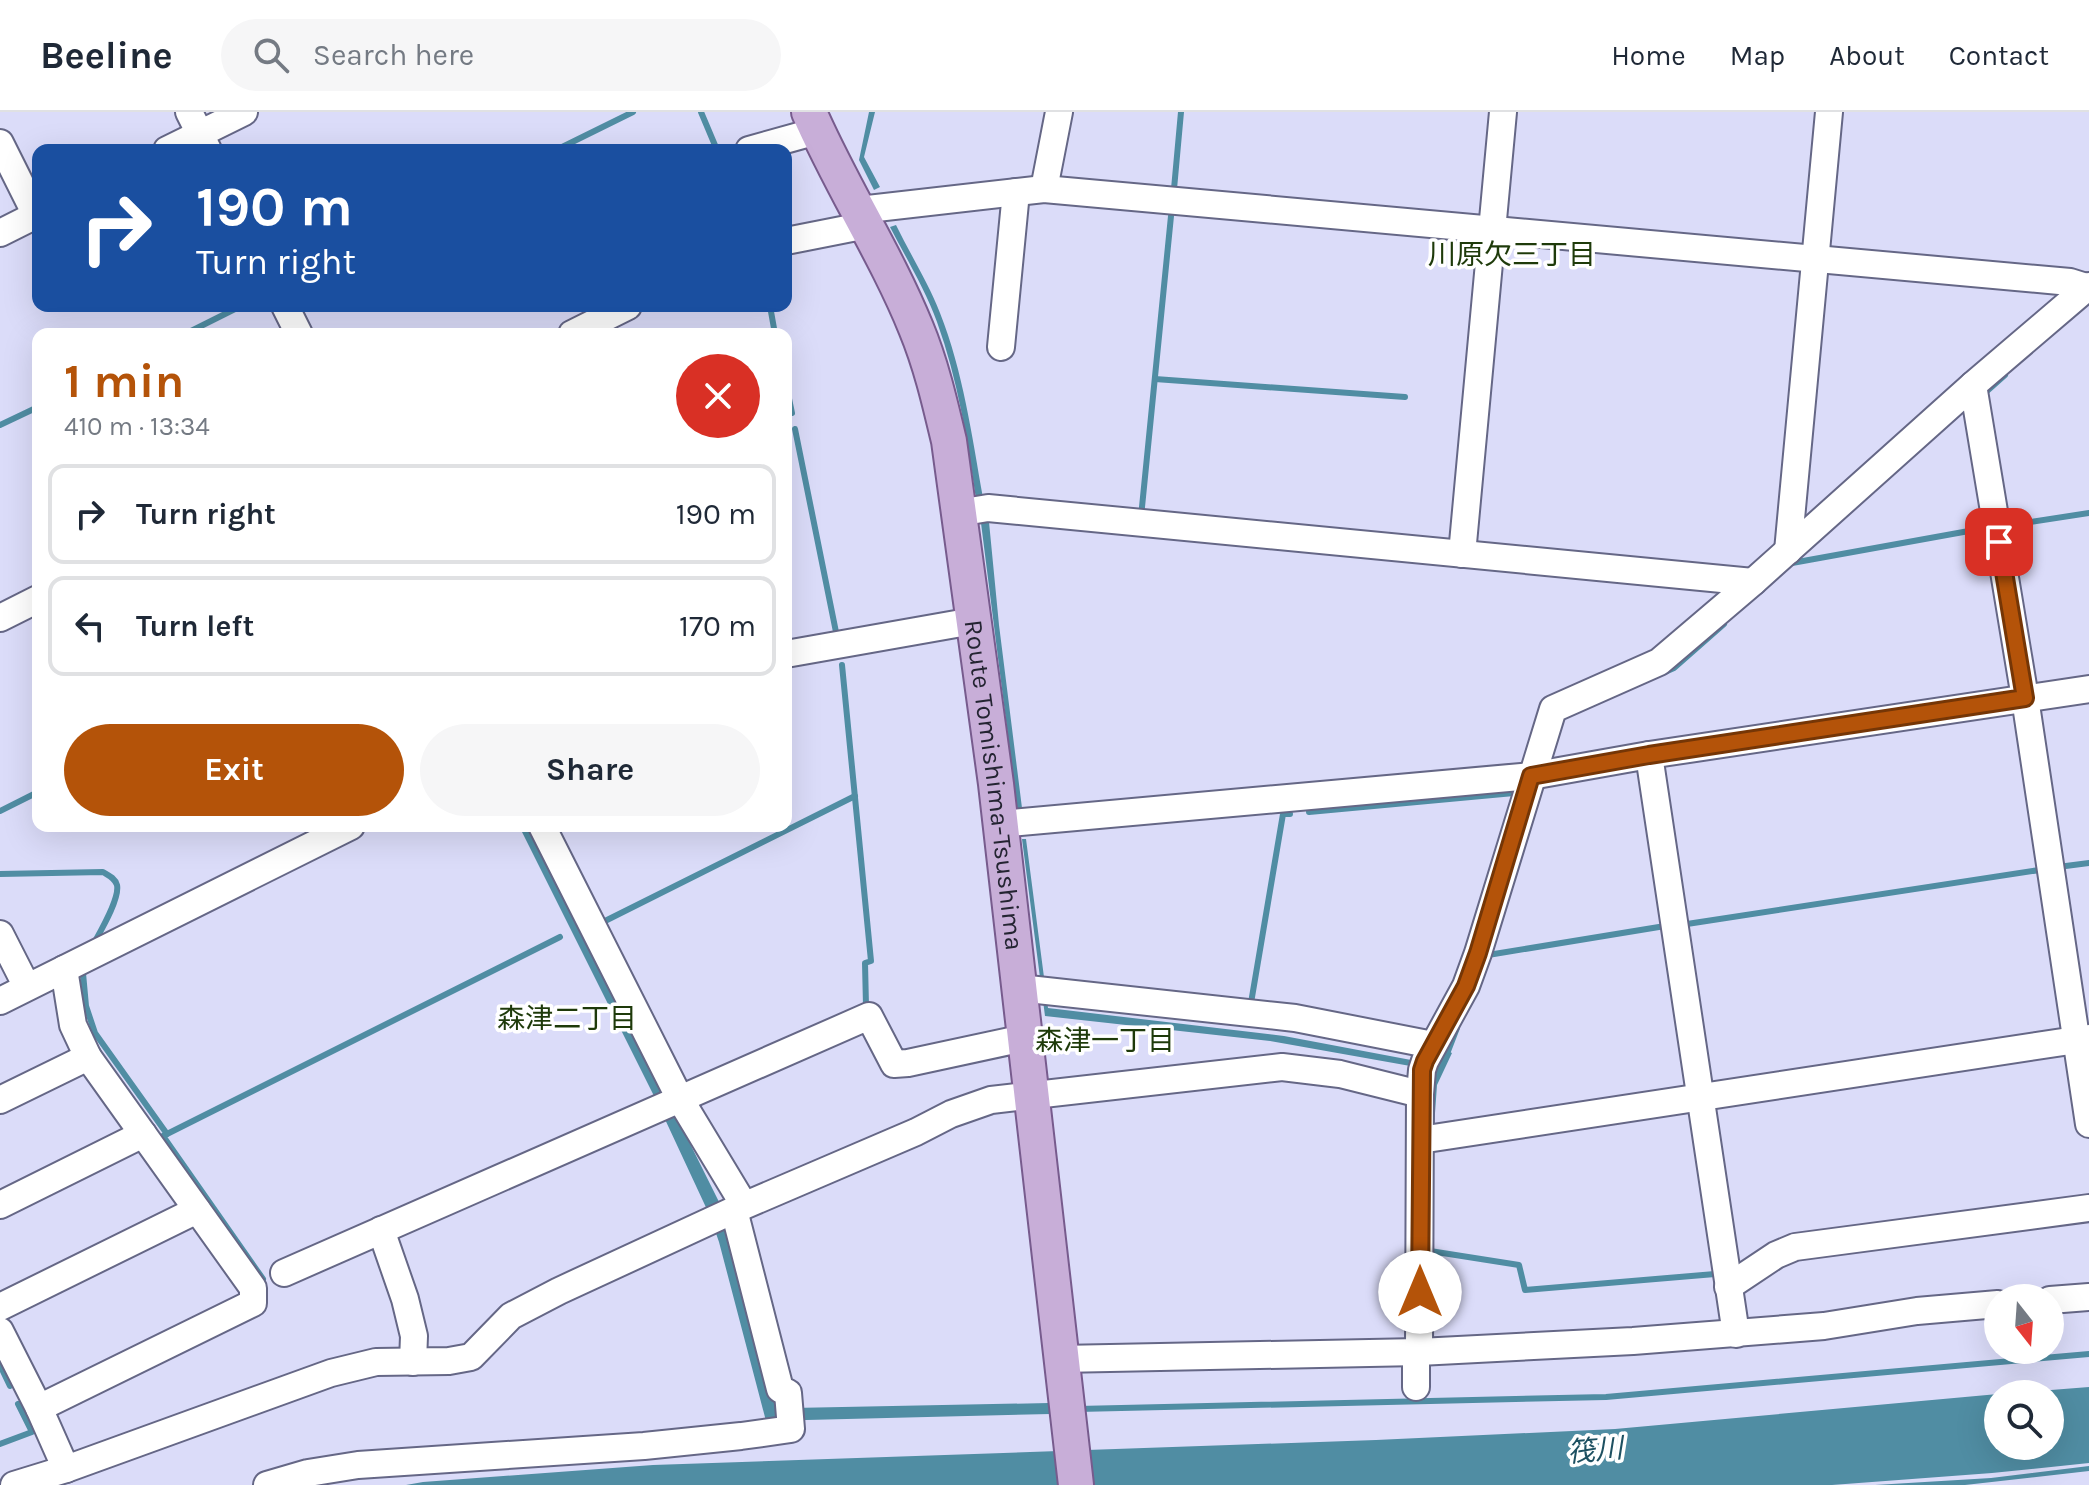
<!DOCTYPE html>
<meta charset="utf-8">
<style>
:root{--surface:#fff;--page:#f6f6f7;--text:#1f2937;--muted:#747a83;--line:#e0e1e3;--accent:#b45309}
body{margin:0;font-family:Karla,"Noto Sans JP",sans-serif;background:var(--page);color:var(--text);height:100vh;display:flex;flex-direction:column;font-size:30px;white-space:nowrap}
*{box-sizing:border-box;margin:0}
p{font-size:26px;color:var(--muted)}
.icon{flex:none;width:44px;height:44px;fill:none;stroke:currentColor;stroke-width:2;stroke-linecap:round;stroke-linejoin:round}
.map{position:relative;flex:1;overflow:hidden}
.drawer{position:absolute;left:32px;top:216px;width:760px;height:504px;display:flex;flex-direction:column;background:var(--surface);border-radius:16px;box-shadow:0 8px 32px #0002}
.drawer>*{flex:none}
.guide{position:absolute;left:32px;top:32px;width:760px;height:168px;border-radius:16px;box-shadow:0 8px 32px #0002;background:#1a4fa0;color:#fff;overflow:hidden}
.needle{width:52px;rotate:163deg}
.buttons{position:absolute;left:1984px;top:1172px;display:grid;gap:16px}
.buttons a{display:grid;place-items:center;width:80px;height:80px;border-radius:50%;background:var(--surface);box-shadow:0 8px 32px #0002;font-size:40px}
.pin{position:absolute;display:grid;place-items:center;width:68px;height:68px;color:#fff;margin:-34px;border-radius:16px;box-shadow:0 4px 12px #0006}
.me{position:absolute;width:88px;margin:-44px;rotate:0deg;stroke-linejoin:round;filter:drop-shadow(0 0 6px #0008)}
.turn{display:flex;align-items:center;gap:28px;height:168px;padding:0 32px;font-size:36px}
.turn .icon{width:104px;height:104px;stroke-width:2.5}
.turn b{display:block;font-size:56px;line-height:68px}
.round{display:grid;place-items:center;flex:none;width:84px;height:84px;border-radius:42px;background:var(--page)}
.summary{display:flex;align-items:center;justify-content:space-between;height:136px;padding:0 32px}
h1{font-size:48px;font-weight:700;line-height:60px;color:var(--accent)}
.button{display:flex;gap:16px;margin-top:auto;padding:16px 32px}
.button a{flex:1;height:92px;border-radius:48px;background:var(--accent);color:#fff;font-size:32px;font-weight:700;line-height:92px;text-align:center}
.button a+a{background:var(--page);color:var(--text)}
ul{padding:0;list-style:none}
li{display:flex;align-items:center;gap:24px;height:100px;margin:0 16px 12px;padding:0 16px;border:4px solid var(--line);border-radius:16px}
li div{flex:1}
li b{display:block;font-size:30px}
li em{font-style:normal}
header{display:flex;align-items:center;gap:48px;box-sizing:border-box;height:112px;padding:0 40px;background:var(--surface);border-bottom:2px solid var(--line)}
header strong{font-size:38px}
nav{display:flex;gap:44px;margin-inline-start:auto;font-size:28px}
.search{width:560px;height:72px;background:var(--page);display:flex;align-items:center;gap:20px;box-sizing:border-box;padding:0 28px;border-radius:44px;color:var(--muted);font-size:30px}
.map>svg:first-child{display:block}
.water{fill:#508da3}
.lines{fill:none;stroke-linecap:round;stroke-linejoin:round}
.stream{stroke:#508da3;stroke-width:6}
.minor-casing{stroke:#656786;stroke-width:30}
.major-casing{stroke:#775b8d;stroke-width:38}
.minor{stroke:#fff;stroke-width:26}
.major{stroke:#c8aed8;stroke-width:34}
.route-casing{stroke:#753606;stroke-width:20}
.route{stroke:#b45309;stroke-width:14}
.labels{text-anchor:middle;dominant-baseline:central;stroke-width:7;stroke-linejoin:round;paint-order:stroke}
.street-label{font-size:26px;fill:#242432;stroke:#fff}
.neighbourhood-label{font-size:28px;fill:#1e3a0a;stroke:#fff}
.water-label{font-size:28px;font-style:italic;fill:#1d5061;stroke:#fff}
</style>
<header>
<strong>Beeline</strong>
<div class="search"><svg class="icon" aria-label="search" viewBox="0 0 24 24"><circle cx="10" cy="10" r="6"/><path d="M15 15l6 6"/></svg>Search here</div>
<nav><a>Home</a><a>Map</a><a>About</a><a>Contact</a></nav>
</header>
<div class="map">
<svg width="2089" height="1373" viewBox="0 0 2089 1373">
<rect width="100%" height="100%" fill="#dbdcf9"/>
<g class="water">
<path d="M869,0H875L864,45L880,75L874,78L859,48Z"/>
<path d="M896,113C910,142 928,170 940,201C963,259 972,324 983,386L976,387C967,327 958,268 937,210C925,177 906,146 890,115Z"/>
<path d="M989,410L999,513L1022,696H1017L981,411Z"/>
<path d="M519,714H532L728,1108L776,1293L792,1296L1049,1291L1050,1302L766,1309L719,1130L710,1104L656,988Z"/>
<path d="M1022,727H1026L1048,896L1284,924L1427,951L1437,955L1446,938L1452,941L1437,973L1434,1015H1427L1416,955L1270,929L1045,904Z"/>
<path d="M2089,1275V1351L1992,1361L1832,1373H406L423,1370L653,1353L1376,1328L1615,1317L1998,1282V1334H2050V1282H2002Z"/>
<path d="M2089,1354V1359L1965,1373H1875L1991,1366Z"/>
</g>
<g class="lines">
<g class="stream">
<path d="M701,0L717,38"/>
<path d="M556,38L633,0"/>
<path d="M1174,77L1181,0"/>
<path d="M770,194L775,222"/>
<path d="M185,222L241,194"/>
<path d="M1155,267L1405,285"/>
<path d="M786,272L792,301"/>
<path d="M1987,279L2005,263"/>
<path d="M0,313L38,295"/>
<path d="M795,317L836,520"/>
<path d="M1141,405L1171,104"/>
<path d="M2005,414L2089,401"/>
<path d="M1792,451L1991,415"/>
<path d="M842,553L871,849L865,851L866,894"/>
<path d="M1665,560L1674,556L1724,512"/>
<path d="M0,699L38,680"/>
<path d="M1309,700L1514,681"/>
<path d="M2058,755L2089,751"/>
<path d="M0,762L103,760C108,763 115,766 117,773C120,787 100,820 93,833"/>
<path d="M605,809L855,684"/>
<path d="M1687,812L2046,757"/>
<path d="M1486,847L1488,843L1665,814"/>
<path d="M83,861L86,894L95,921L167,1022"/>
<path d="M1251,891L1283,702H1290"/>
<path d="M1445,947L1457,916"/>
<path d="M1430,1137V1139L1519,1153L1525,1178L1715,1162"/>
<path d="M263,1167L163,1024L560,825"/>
<path d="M0,1253L10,1274"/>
<path d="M1078,1297L1606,1285L2089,1242"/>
<path d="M0,1332L32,1320L18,1292"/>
</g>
<g class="minor-casing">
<g id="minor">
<path d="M189,0L208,38"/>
<path d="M0,31L36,103"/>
<path d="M167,38L244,0"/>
<path d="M749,38L817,19"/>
<path d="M1044,77L1059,0"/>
<path d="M859,98L1044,77L2070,170L2089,176"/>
<path d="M0,121L38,102"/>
<path d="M786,129L867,113"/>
<path d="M285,194L299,222"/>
<path d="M572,222L628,194"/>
<path d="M1001,235L1016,80"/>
<path d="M1973,273L2025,586L2089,1012"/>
<path d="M958,401L988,396L1753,470"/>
<path d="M1788,439L1829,0"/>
<path d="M1462,442L1503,0"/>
<path d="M0,506L38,487"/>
<path d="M786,542L973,509"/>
<path d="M1649,643L1736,1222"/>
<path d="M1000,712L1531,664L1649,643L2089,577"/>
<path d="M542,714L680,987L744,1093"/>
<path d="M0,822L27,875"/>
<path d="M1019,876L1295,906L1433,933"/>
<path d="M0,889L351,714"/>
<path d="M0,988L88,945"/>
<path d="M1420,1028L2089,926"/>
<path d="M0,1093L143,1022"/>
<path d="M381,1118L405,1187L414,1224L413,1250"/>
<path d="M284,1161L869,904L894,952L908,951L1024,926"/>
<path d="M1728,1175L1776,1143L1795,1135L2089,1096"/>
<path d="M2050,1188L2089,1185"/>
<path d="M0,1195L197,1098"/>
<path d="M0,1219L39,1296L66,1357"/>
<path d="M1419,1240L1420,982L1422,958L1425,949L1466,874L1478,841L1553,597L1659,550L1753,470L1973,273L2089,174"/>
<path d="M1060,1247L1419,1240L1633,1229L1824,1214L1917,1199L1998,1192"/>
<path d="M1416,1275V1240"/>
<path d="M39,1296L253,1191V1176L88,945L73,913L64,857"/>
<path d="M14,1373L66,1357L331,1261L376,1250L449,1249L471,1245L511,1204L559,1179L734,1098L916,1020L951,1002L991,988L1282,955L1340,962L1420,982"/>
<path d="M267,1373L308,1361L358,1353L644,1334L741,1324L791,1317L788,1281L780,1277L734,1098"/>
</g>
</g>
<g class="major-casing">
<g id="major">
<path id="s1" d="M809,0C841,74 886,142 916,216C931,252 940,291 949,329L996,672L1076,1373"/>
</g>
</g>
<use href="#minor" class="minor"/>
<use href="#major" class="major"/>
</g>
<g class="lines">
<g class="route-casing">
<path id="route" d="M1420,1180L1422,958L1425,949L1466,874L1478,841L1531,664L1649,643L2025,586L1999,430"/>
</g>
<use href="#route" class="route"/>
</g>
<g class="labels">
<g class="street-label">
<text stroke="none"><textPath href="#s1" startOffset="706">Route Tomishima-Tsushima</textPath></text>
</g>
<g class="neighbourhood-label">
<text x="1512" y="142">川原欠三丁目</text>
<text x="567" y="906">森津二丁目</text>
<text x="1105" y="928">森津一丁目</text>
</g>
<g class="water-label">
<text transform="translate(1595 1338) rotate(-5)">筏川</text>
</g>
</g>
</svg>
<div class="buttons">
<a><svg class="needle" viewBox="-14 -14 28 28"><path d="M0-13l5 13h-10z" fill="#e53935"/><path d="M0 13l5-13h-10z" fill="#747a83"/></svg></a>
<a><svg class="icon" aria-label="search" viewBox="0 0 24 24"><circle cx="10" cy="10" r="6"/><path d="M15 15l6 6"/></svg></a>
</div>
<div class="pin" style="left:1999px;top:430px;background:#d93025"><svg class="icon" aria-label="arrive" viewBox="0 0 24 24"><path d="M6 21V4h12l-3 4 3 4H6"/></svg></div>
<svg class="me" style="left:1420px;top:1180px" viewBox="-20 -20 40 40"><circle r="19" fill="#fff"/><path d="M0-13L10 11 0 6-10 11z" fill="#b45309"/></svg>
<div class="guide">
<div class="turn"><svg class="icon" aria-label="right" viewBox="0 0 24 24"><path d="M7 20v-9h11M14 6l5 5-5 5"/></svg><div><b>190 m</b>Turn right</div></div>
</div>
<section class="drawer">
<div class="summary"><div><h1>1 min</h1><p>410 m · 13:34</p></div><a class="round" style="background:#d93025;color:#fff"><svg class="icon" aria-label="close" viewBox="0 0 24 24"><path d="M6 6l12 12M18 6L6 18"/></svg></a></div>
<ul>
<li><svg class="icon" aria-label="right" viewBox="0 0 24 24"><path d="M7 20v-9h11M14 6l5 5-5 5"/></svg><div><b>Turn right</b></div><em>190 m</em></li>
<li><svg class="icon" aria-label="left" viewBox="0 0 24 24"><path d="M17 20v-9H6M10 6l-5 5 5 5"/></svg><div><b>Turn left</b></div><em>170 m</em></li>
</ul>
<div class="button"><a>Exit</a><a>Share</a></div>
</section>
</div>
